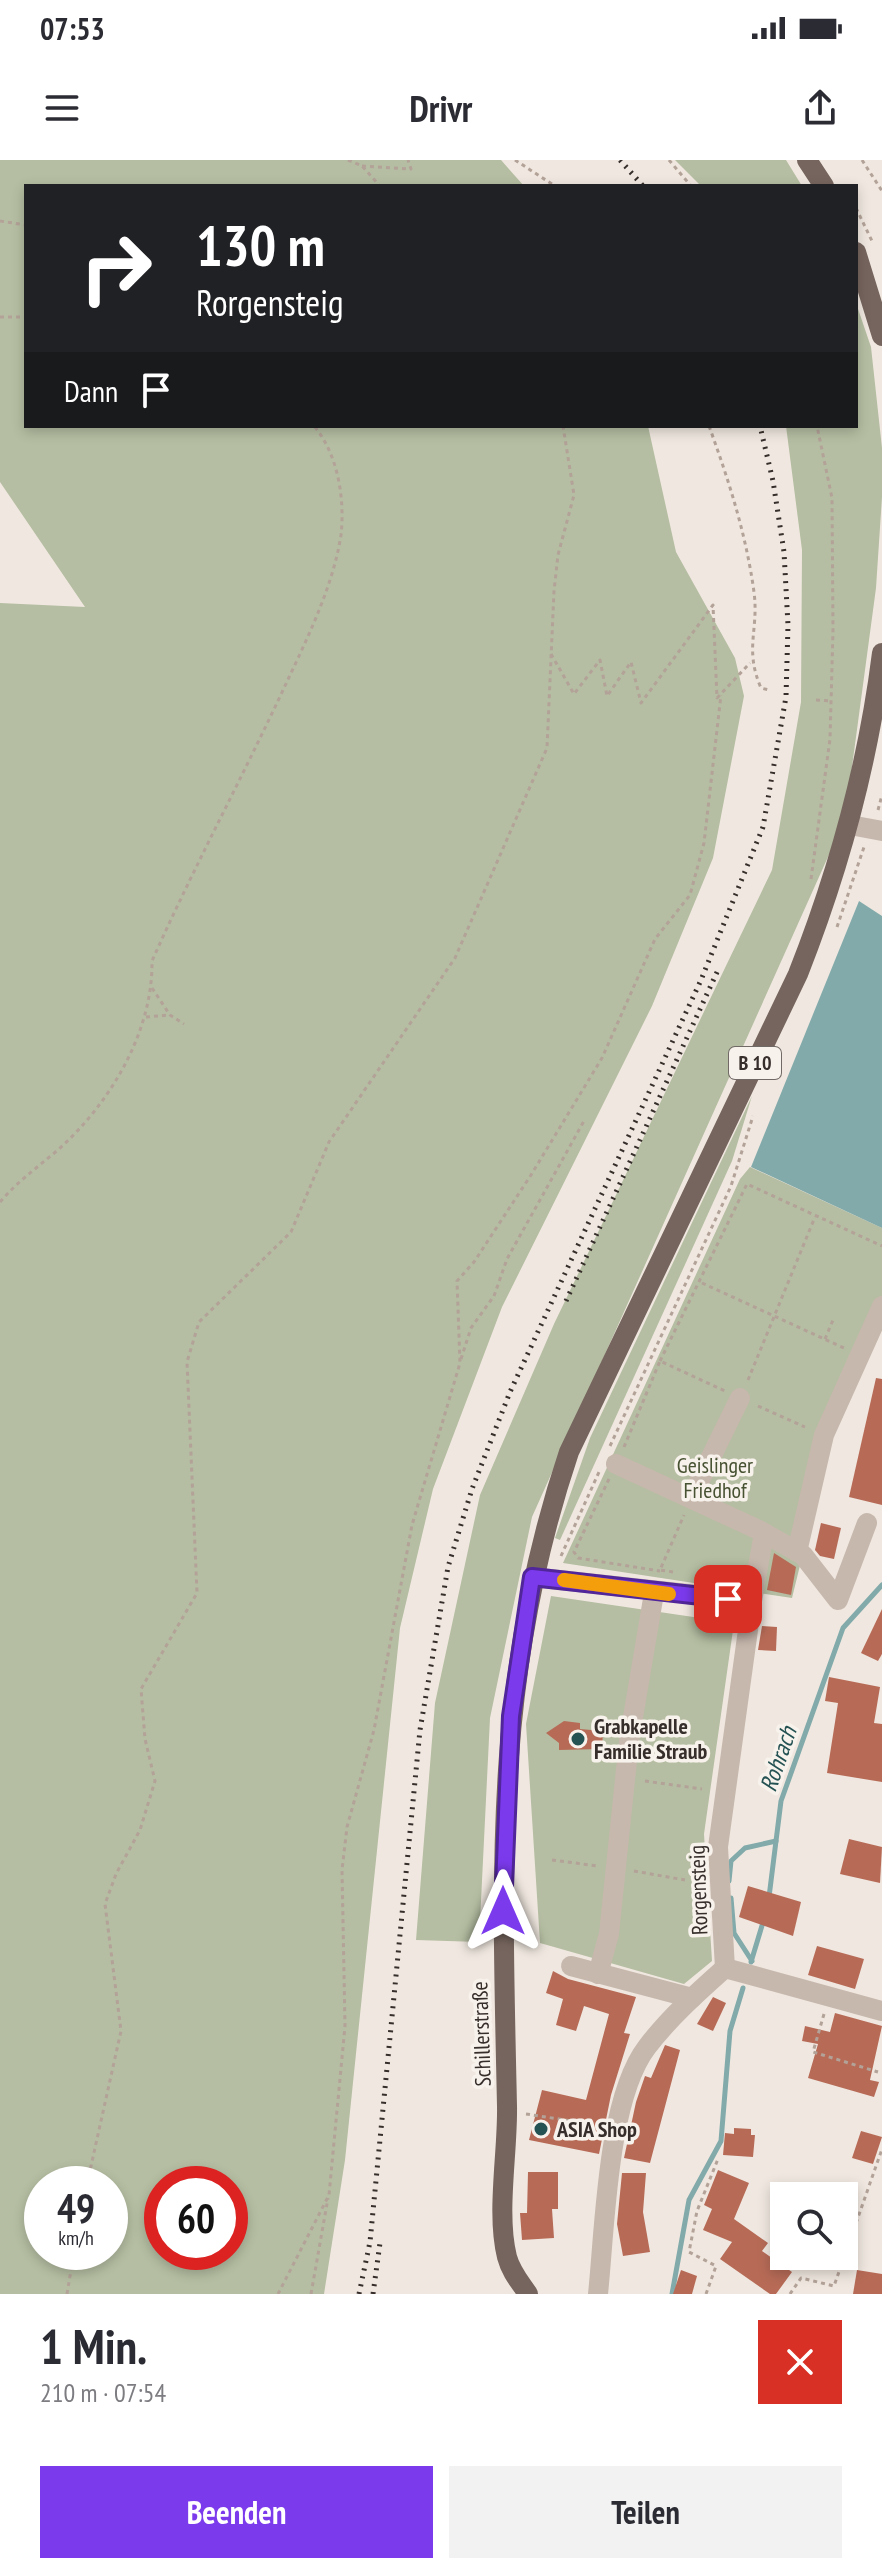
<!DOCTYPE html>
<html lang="de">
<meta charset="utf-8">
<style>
:root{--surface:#fff;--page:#f2f2f3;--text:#2b2b33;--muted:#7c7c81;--accent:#7c3aed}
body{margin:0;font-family:"PT Sans Narrow",sans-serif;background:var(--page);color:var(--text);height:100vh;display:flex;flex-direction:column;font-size:30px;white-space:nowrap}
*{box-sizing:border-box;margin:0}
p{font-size:26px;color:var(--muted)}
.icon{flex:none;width:44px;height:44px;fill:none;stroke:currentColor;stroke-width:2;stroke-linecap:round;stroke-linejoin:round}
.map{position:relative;height:2134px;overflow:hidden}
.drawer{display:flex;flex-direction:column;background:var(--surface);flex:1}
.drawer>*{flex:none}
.top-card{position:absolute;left:24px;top:24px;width:834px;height:244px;border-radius:0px;box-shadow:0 4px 12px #0003;background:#202124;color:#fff;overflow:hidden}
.controls{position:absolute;left:770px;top:2022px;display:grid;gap:16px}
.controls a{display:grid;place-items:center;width:88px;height:88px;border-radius:0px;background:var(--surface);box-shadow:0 4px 12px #0003;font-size:40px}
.speed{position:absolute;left:24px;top:2006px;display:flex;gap:16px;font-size:40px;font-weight:700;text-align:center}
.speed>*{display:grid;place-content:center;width:104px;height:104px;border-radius:50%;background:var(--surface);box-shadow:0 4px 12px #0003;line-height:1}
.speed small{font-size:20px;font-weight:400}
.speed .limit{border:12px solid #d22;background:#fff;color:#111}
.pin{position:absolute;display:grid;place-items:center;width:68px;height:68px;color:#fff;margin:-34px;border-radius:16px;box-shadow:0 4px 12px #0006}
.me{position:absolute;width:88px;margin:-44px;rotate:0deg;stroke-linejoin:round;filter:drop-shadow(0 0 6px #0008)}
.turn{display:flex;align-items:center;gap:28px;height:168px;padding:0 40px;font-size:36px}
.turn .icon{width:104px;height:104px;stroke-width:2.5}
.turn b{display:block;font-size:56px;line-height:68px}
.then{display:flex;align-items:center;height:76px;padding:0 40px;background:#0003;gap:16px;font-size:30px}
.round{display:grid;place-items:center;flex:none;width:84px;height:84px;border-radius:0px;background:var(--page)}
.head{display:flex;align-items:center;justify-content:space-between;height:136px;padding:0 40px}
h1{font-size:48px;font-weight:700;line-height:60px}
.button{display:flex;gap:16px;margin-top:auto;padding:16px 40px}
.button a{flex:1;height:92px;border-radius:0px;background:var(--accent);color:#fff;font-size:32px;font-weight:700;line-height:92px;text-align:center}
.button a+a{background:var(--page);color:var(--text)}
.status{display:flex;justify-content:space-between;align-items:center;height:56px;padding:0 40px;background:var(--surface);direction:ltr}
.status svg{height:22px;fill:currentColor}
header{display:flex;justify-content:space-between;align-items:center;height:104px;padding:0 40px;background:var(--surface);font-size:36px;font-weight:700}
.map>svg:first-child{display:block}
.green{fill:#b5bea2;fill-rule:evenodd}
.water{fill:#82aaaa}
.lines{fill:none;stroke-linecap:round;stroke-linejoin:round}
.stream{stroke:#82aaaa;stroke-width:5}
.building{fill:#b76b57}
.path{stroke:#b3a298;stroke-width:3;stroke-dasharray:4 4;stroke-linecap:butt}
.minor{stroke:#c7b8ad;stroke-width:20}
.major{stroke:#76655e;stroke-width:20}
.rail{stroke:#362e2b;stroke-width:5;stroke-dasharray:2 6;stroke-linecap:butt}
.route-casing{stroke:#51269a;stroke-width:20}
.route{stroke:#7c3aed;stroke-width:14}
.slow{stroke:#f59e0b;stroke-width:14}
.poi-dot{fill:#255253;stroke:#f8f2ec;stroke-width:3}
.labels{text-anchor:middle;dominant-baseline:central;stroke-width:7;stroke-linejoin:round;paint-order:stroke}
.shield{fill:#f8f2ec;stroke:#706965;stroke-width:2}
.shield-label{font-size:20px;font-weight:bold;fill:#362e2b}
.park-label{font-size:22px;fill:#475232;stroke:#f8f2ec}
.poi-label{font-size:22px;font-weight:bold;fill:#362e2b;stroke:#f8f2ec;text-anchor:start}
.street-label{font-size:22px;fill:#362e2b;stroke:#f8f2ec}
.water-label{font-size:24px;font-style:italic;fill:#255253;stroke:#f8f2ec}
</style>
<div class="status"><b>07:53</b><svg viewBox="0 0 49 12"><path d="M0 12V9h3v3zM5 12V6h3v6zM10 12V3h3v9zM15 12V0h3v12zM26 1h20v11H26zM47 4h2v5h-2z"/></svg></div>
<header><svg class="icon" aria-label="menu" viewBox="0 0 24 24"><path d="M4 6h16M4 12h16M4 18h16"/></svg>Drivr<svg class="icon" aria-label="share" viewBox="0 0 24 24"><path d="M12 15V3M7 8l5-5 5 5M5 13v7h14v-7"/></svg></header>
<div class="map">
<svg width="882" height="2134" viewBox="0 0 882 2134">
<rect width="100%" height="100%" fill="#f0e8e0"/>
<g class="green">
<path d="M0,0H501L524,26H26V266H648L676,392L735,498L744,536L713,698L652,846L502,1147L433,1329L400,1468L345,2000L324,2134H0V443L85,447L0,322ZM42,2024H110V2092H42ZM230,2024V2092H162V2024Z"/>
<path d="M675,0H786L802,26H701Z"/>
<path d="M856,143L871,187L882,288V337L876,428L845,659L532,1357L490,1558L479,1782L416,1780L435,1543L480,1335L554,1164L772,710L801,542L802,390L786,266H856Z"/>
<path d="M752,936L732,1001L560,1380L555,1378L590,1278Z"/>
<path d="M750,1007L882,1068V1159L834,1267L792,1438L563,1403L740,1019Z"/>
<path d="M551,1436L734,1463L704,1674L712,1801L684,1824L540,1783L526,1564Z"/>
</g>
<path class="water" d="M859,741L882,756V1068L751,1007Z"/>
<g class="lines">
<g class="stream">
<path d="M729,1721L731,1701L745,1688L776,1681"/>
<path d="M769,1737L781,1641L843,1468L882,1425"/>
<path d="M731,1738L734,1773L752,1801"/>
<path d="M751,1802L764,1759"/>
<path d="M672,2134L689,2040L721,1981L730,1871L743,1828"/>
</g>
</g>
<g class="building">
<path d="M876,1218L882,1219V1345L849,1337Z"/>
<path d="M821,1363L841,1368L834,1399L820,1396L815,1390Z"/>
<path d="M774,1393L796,1407L791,1435L767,1430Z"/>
<path d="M882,1449V1494L878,1501L861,1493Z"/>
<path d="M762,1466L777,1467L776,1491L758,1490Z"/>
<path d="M829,1517L880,1527L874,1563L882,1564V1622L827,1613L838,1543L825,1541Z"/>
<path d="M564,1561L580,1563V1569L603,1571L602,1589L559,1590V1583L546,1573Z"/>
<path d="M849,1679L882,1687L880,1723L840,1714Z"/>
<path d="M748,1726L801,1742L793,1776L739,1757Z"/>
<path d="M817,1786L864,1799L855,1829L808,1815Z"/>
<path d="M553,1811L568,1819L636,1837L624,1873L630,1874L611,1935L599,1994L529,1980L542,1930L586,1940L609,1854L584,1846L576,1871L556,1865L563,1839L546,1833Z"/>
<path d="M713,1837L726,1843L713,1871L697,1864Z"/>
<path d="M835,1853L882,1866L870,1920L879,1922L874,1937L808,1918L818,1884L802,1881L805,1866L830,1872Z"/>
<path d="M665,1885L680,1890L650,2003L624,1998L636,1942L645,1916L651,1918Z"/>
<path d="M734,1968L751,1969V1975H755L753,1997L723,1995L725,1973L734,1974Z"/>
<path d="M861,1971L882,1977L873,2004L852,1998Z"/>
<path d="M718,2010L749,2023L734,2059L768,2083L762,2091L792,2112L776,2134H770L720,2099L732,2082L703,2070L712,2049L704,2045Z"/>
<path d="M528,2012H558V2049H552L554,2078L522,2080L520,2053H527Z"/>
<path d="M622,2013H646L643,2052L650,2092L623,2096L617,2064Z"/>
<path d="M681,2110L697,2116L692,2134H673Z"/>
<path d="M857,2110L882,2114V2134H853Z"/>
</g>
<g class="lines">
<g class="path">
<path d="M348,0L362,6L380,26"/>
<path d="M515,0L555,26"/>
<path d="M669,0L691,26"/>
<path d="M862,0L882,31"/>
<path d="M362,6L411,9L408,0"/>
<path d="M856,48L872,81"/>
<path d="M0,61L26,65"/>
<path d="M0,157H26"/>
<path d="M709,266C729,321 746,374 754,432C759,470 744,489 761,528L769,530"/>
<path d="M551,494L574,534L600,500L607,536L631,502L641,543L713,445L717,538L750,503"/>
<path d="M816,540L832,541"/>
<path d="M878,650L882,635"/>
<path d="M811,719L830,579L833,470L832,338L817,266"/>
<path d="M837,767L864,687"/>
<path d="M152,828L170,855L184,864"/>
<path d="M146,857L170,855"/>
<path d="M0,1042C18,1021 38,1007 59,989C111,942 153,871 152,801C193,709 241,620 284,528C306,481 333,427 341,375C345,339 338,294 314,266"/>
<path d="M702,1123L844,1188"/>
<path d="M825,1179L833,1160"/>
<path d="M461,1199L471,1168L494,1136L507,1099L584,961"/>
<path d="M660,1201L747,1024L882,1086"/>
<path d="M748,1220L815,1057"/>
<path d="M758,1246L805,1267"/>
<path d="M610,1286L731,1026L753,956"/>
<path d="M624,1287L660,1201L725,1231"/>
<path d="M609,1319L574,1392L578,1398L660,1411"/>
<path d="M561,1396L599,1312"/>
<path d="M673,1412L660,1410L684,1355"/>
<path d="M645,1621L702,1629"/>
<path d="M552,1700L598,1706"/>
<path d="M634,1711L685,1720"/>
<path d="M824,1854L813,1892L878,1912"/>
<path d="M526,1954L598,1965"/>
<path d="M87,2024L121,1871L105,1744L116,1714L140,1670L155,1621L145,1579L141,1529L197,1433L187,1202L199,1162L291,1072L329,982L455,798L547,588L554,431L558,395L574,335L563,266"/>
<path d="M67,2134L74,2092"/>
<path d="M278,2134L329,2035L345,1866L342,1710L347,1667L374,1570L412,1365L460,1203L457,1121L474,1102L531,1015L602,898L655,779L690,735L704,683L721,535"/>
<path d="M311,2134L328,2038"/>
<path d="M706,2134L716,2106L689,2092L697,2051L718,1999"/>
<path d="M790,2134L801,2118L834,2126L882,1989"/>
</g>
<g class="minor">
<path d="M850,665L882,671"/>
<path d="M616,1304L759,1370L803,1395L838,1440L867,1363"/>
<path d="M691,1338L740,1238"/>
<path d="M797,1392L824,1275L882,1146"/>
<path d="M532,1417L752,1441L718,1687L725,1808"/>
<path d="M752,1441L764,1373"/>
<path d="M571,1806L692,1838"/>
<path d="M725,1808L882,1851"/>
<path d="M598,1814L609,1774L629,1581L654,1433"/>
<path d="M598,2134C605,2068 607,1939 647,1887C669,1858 698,1832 725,1808"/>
</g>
<g class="major">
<path d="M807,0L824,26"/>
<path d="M856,92L882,176"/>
<path d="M528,2134C520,2122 511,2112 507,2097C496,2053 508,1992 507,1946C502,1713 493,1517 569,1292L798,814C839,710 868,605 882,493"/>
</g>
<g class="rail">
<path d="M620,0L643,26"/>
<path d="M566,1141L718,810"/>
<path d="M359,2134L370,2082L420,1570L448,1407L472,1329L510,1232L701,820L763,667L786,537L788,465L784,392L773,321L760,266"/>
<path d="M373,2134L380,2083"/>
</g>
</g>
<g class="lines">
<g class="route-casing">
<path id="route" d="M503,1751L511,1556L532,1417L728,1439"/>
</g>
<use href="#route" class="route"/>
<path class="slow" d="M564,1420L669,1434"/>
</g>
<g class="poi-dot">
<circle cx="578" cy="1579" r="8"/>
<circle cx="541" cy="1969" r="8"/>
</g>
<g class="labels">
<rect class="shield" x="729" y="887" width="52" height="32" rx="6"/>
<g class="shield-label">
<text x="755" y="903">B 10</text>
</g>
<g class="park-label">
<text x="715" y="1305">Geislinger<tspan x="715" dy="25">Friedhof</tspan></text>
</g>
<g class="poi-label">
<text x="594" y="1566">Grabkapelle<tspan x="594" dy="25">Familie Straub</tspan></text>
<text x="557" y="1969">ASIA Shop</text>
</g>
<g class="street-label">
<text transform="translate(698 1730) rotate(-92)">Rorgensteig</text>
<text transform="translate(481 1874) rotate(-92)">Schillerstraße</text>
</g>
<g class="water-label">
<text transform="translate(778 1599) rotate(-71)">Rohrach</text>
</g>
</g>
</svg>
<div class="controls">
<a><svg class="icon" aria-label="search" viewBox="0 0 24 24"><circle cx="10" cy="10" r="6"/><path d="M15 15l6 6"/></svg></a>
</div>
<div class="speed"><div>49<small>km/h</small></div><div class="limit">60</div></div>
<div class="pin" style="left:728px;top:1439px;background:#d93025"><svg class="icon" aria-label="arrive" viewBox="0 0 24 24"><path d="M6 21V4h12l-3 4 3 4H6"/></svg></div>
<svg class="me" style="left:503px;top:1751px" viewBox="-20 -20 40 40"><path d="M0-17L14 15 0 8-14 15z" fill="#7c3aed" stroke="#fff" stroke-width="4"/></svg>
<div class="top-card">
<div class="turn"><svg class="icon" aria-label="right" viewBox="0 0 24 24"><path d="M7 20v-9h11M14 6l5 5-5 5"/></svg><div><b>130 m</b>Rorgensteig</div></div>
<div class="then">Dann<svg class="icon" aria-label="arrive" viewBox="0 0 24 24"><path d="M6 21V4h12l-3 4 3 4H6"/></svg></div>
</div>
</div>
<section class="drawer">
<div class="head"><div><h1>1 Min.</h1><p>210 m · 07:54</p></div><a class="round" style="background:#d93025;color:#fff"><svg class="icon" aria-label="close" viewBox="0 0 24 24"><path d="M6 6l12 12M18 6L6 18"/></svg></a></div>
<div class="button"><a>Beenden</a><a>Teilen</a></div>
</section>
